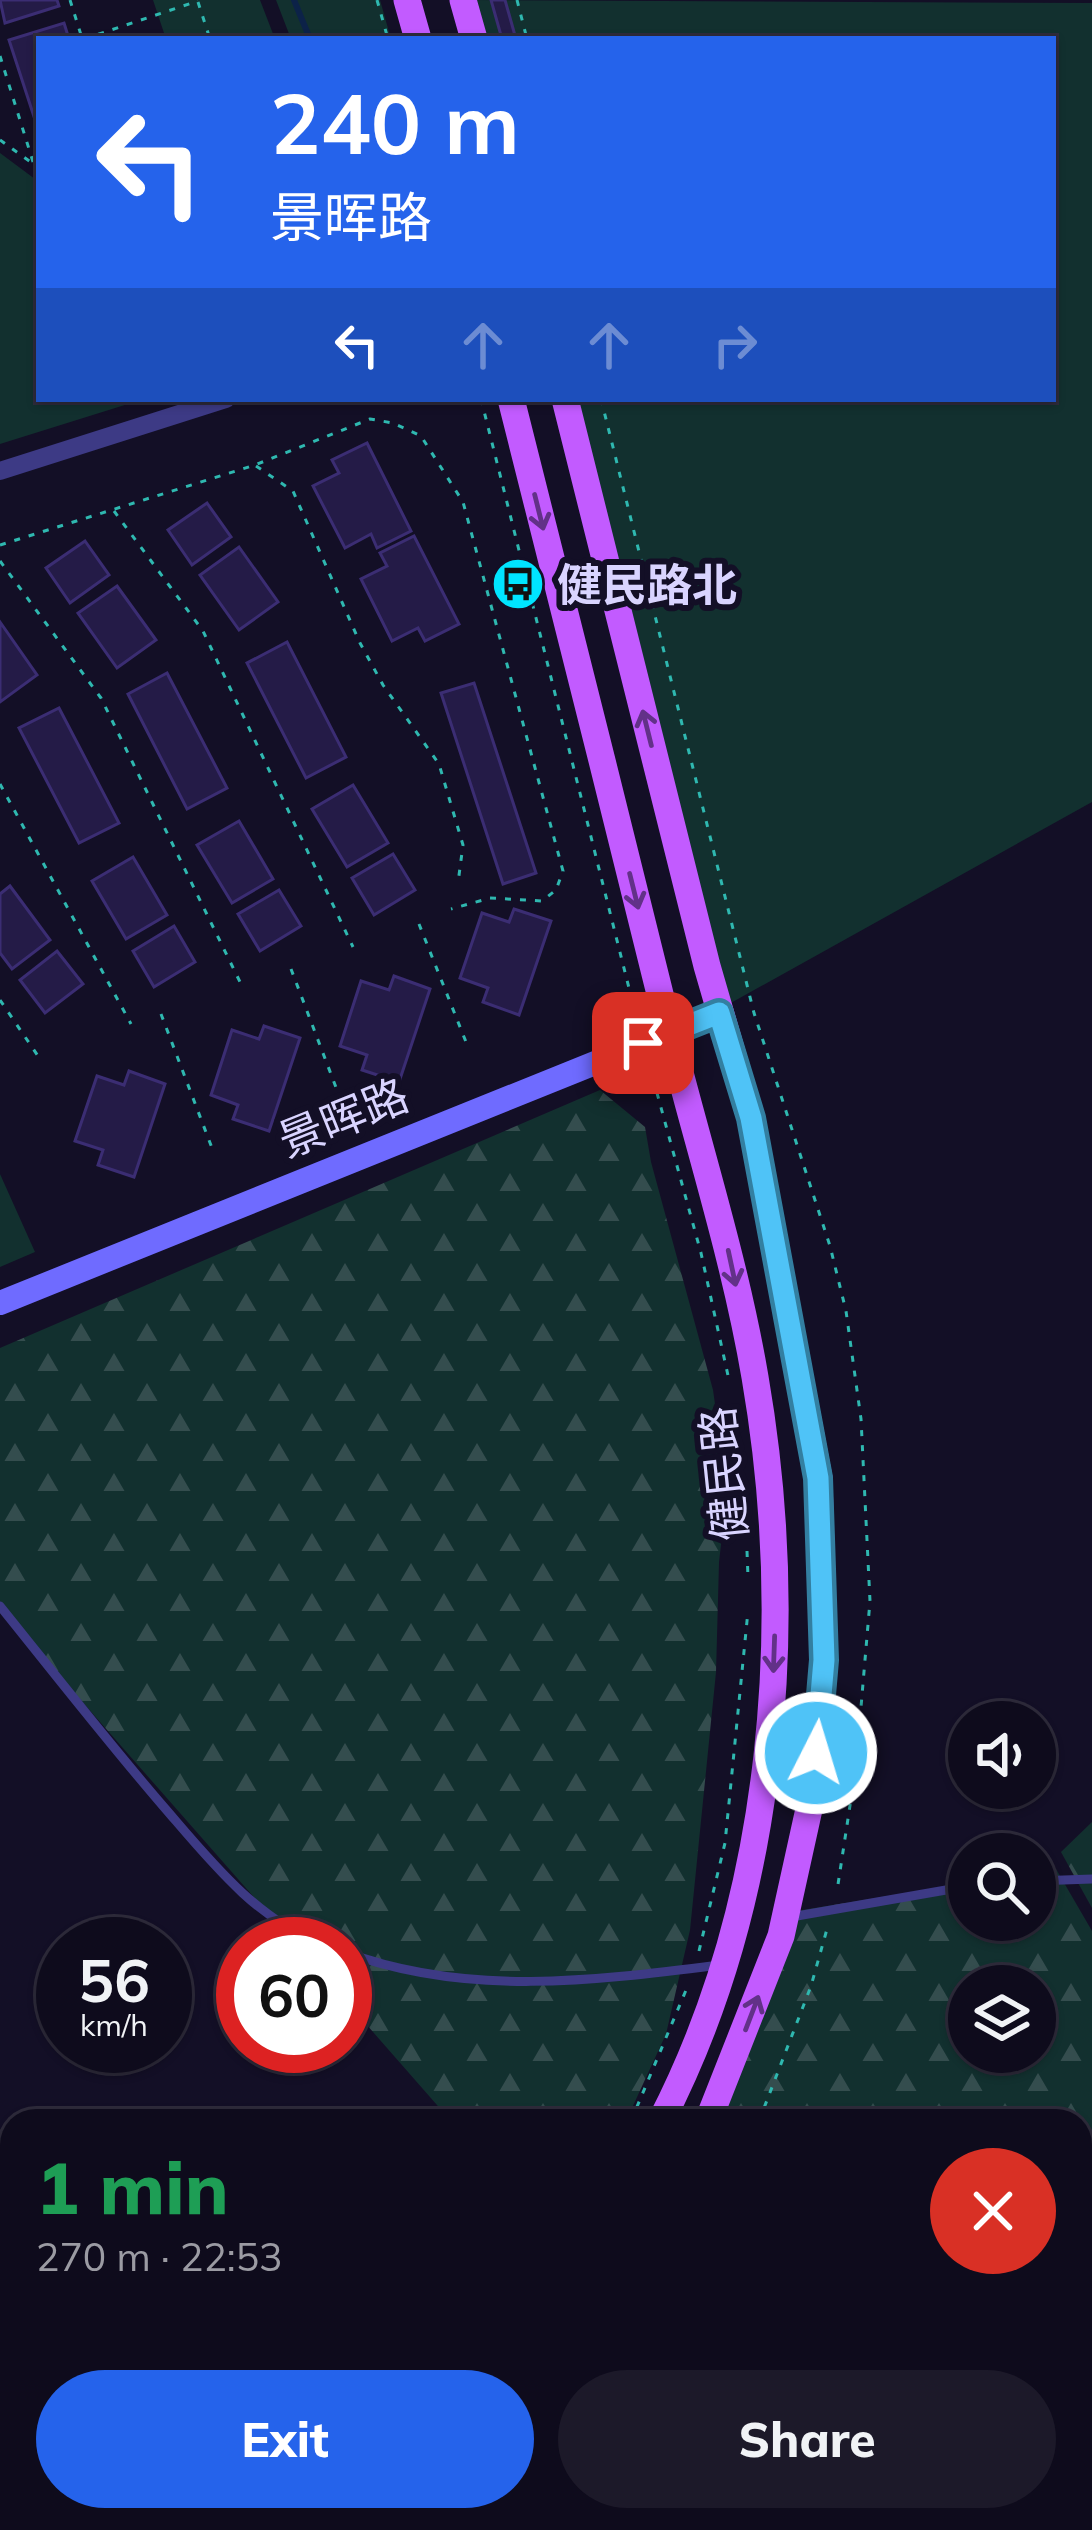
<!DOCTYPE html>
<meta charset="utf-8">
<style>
:root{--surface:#0e0b1c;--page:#1c1929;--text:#f1f3f6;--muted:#9b9ba3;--line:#2e2b3b;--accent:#2563eb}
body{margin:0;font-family:Mulish,"Noto Sans SC",sans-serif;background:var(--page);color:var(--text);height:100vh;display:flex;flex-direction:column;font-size:45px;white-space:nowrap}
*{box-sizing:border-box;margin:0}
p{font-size:39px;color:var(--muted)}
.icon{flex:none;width:66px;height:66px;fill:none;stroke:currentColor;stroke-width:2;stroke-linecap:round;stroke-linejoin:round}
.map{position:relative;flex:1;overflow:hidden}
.drawer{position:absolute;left:0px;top:2109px;width:1092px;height:423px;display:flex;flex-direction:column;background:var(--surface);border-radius:36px 36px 0 0;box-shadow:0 3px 9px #0004,0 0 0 3px var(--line)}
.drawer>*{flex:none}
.guide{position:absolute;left:36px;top:36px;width:1020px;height:366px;border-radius:0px;box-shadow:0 3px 9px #0004,0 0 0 3px var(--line);background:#2563eb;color:#fff;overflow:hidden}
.controls{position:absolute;left:948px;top:1701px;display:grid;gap:24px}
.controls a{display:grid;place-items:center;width:108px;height:108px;border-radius:50%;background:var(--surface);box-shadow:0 3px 9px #0004,0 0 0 3px var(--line);font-size:60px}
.speed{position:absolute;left:36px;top:1917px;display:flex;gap:24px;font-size:60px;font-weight:700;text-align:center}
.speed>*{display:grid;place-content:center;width:156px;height:156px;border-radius:50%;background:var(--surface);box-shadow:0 3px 9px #0004,0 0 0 3px var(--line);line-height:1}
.speed small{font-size:30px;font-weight:400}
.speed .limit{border:18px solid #d22;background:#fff;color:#111}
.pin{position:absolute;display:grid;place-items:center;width:102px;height:102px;color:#fff;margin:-51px;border-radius:24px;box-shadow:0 6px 18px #0006}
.me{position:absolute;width:132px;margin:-66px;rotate:5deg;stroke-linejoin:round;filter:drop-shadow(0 0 9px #0008)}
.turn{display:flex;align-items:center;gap:42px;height:252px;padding:0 36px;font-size:54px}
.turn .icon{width:156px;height:156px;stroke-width:2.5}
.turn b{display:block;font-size:84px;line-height:102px}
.lanes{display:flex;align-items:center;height:114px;padding:0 36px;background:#0003;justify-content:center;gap:60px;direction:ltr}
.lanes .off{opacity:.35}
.round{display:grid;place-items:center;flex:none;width:126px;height:126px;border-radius:63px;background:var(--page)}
.headline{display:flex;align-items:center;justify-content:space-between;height:204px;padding:0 36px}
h1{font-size:72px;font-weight:800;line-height:90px;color:#1e9e55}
.cta{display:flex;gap:24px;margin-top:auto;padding:24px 36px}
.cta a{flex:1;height:138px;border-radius:72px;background:var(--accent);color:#fff;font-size:48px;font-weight:800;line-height:138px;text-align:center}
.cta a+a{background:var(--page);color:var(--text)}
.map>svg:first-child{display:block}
.grass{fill:#12302f}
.forest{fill:url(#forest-firs);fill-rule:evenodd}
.park{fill:url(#park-crowns)}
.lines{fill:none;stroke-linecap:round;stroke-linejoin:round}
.stream{stroke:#0c2248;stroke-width:6}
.building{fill:#241b47;stroke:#3b2d73;stroke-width:3}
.path{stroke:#2fb8b0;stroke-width:3;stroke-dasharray:6 9;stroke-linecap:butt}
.lane{stroke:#3d3a85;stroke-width:9}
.street{stroke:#3d3a85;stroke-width:18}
.secondary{stroke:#6f6bff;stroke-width:24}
.primary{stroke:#c25bff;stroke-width:27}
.oneway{stroke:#623188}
.route-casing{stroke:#337fa1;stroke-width:30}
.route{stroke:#4fc3f7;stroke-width:21}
.labels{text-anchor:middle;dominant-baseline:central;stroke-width:12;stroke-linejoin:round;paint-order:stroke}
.poi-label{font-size:45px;font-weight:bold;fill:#d9d4ff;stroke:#130f26;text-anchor:start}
.street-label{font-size:45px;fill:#d9d4ff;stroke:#130f26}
</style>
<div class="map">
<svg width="1092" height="2530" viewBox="0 0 1092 2530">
<defs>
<pattern id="forest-firs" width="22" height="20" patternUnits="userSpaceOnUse" patternTransform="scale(3)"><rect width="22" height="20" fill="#12302f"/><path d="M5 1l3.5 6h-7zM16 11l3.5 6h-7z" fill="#344d4e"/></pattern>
<pattern id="park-crowns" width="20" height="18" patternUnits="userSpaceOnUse" patternTransform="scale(3)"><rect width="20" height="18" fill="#12302f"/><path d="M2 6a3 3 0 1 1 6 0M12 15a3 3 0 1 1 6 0" fill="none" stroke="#344d4e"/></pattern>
</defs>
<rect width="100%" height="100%" fill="#130f26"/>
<g class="grass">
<path d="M153,0H260L275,39H166Z"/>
<path d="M276,0H380L391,39H291Z"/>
<path d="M472,0L1092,3V802L729,1004L574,399H1053V39H482Z"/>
<path d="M0,153L39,182V399H144L0,444Z"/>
<path d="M0,1174L35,1252L0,1267Z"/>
<path d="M1092,2310V2420L1080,2425V2314Z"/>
<path d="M31,2520H269L258,2530H19Z"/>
<path d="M684,2520H758L757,2530H694Z"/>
</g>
<g class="forest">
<path d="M600,1090L645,1127L651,1162L713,1390L727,1491L719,1562L716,1672L690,1930L666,2034L626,2121H451L345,2000V1944H295L0,1608V1348Z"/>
<path d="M1092,1822V1908L1061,1852Z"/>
<path d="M1056,1869L1092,1931V2194H1080V2121H720L796,1911L969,1883V1920H1035V1872ZM969,1986H1035V2052H969Z"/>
</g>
<g class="park">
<path d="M1092,2502V2530L926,2529L932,2522L950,2520H1080V2503Z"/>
<path d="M469,2520H535L544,2530H457Z"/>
</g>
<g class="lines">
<path class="stream" d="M294,0L310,39"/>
</g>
<g class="building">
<path d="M0,0H57L59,6L5,23Z"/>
<path d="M491,0H505L516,39H502Z"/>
<path d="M64,23L69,39H39V132L9,40Z"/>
<path d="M367,443L411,531L377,548L371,534L345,548L313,486L339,473L332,460Z"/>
<path d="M207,503L231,537L192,565L168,530Z"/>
<path d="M414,536L459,624L425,641L418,628L392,641L361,579L387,566L380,553Z"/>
<path d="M85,541L109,575L70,603L46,568Z"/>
<path d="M239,547L278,602L239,630L200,575Z"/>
<path d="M117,586L156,640L117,668L78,613Z"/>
<path d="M0,622L37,675L0,702Z"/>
<path d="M287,642L346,757L306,778L247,663Z"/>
<path d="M167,673L227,788L187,809L128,694Z"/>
<path d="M474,683L536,873L503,884L441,693Z"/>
<path d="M59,708L119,823L79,843L19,728Z"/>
<path d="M353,785L388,843L347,867L312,809Z"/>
<path d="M239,821L273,879L232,903L197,845Z"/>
<path d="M393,854L415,890L374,915L352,878Z"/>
<path d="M133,857L167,915L126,939L92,881Z"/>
<path d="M10,886L50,940L12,969L0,953V894Z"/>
<path d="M279,890L301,926L260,951L238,914Z"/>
<path d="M514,909L551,921L519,1015L483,1002L488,988L460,978L482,913L509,922Z"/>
<path d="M174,926L195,962L154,987L133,951Z"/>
<path d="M57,951L83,984L45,1013L20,980Z"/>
<path d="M394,976L430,989L399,1082L362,1070L367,1055L340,1046L361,981L389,990Z"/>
<path d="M264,1026L300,1038L269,1131L233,1119L238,1105L211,1095L232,1030L259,1039Z"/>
<path d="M129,1071L165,1084L134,1177L98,1165L103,1150L75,1141L97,1076L124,1085Z"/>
<path d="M1092,2453V2497L1080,2499V2455Z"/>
<path d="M588,2520H679L689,2530H590L584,2524Z"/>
<path d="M834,2520H885L876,2530H845Z"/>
</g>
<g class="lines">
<g class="path">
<path d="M70,0L82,38"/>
<path d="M377,0L388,39"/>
<path d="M517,0L527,39"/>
<path d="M198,2L210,39"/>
<path d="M84,39L198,1"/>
<path d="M0,56L34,165"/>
<path d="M0,140L39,168"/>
<path d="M481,399L637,1020"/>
<path d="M601,399L754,1013L830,1246L846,1311L861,1419L870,1601L856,1766L837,1891"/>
<path d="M256,466L293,491L360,643L383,685L439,764L463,845L458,883"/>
<path d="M114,511L203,631L353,947"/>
<path d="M0,545L255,465L370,419L393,423L421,436L463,502L563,871L556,890L542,901L490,898L451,909"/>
<path d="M0,561L101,698L242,986"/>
<path d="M0,784L131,1024"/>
<path d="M419,924L468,1047"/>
<path d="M291,969L337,1090"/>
<path d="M0,1000L38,1056"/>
<path d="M161,1014L212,1148"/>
<path d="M649,1064L701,1253L729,1380"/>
<path d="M736,1431L743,1481"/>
<path d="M747,1551L748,1577"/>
<path d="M699,1951L725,1843L748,1611"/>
<path d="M631,2121L689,1983"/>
<path d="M759,2121L811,1986L827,1929"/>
<path d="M1080,2440L1092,2438"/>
<path d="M1080,2518L1092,2517"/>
<path d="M526,2520L524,2523L553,2530"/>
<path d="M827,2520L837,2530"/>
<path d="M911,2520L921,2530"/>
<path d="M294,2530L306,2520"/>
<path d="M516,2530L524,2523L522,2520"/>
<path d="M894,2530L904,2520"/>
<path d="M1003,2530L1011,2525L1060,2520"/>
</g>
<g class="lane">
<path d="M0,1606C54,1673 107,1741 163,1806C208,1858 256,1920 322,1944"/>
<path d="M1035,1881L1092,1879"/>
<path d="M791,1917L969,1886"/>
<path d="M345,1952C466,1997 594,1981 719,1965"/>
</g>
<path class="street" d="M0,471L226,399"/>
<path class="secondary" d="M0,1303L719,1013"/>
<g class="primary">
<path d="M407,0L418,39"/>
<path d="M463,0L474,39"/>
<path d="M511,399C561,599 612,798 661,998C691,1125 733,1248 755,1377C797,1621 776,1898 661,2121"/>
<path d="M565,399L707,966L751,1118L819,1478L824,1660L811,1800L781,1936L708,2121"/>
<path d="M347,2530L358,2520"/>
<path d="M425,2530L436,2520"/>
</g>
</g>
<defs><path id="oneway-shaft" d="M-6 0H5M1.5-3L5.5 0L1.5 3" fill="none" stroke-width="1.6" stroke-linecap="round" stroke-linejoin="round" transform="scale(3)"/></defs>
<g class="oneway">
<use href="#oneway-shaft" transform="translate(539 512) rotate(76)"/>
<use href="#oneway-shaft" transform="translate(647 728) rotate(-104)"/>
<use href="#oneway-shaft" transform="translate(634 891) rotate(76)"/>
<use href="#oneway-shaft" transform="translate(732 1268) rotate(78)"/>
<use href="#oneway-shaft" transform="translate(774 1654) rotate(92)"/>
<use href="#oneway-shaft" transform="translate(752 2013) rotate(-69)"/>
</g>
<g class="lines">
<g class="route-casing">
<path id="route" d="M643,1043L719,1013L751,1118L818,1478L824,1660L816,1753"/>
</g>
<use href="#route" class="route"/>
</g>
<defs>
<g id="bus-disc" transform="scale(2.7)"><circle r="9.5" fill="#00e5ff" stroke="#130f26"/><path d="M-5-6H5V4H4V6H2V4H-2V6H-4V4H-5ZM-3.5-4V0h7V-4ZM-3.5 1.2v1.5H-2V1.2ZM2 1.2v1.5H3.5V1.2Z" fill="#111"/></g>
</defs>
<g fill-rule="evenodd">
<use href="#bus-disc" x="518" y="584"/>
</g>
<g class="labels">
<g class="poi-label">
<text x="557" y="584">健民路北</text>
</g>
<g class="street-label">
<text transform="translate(343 1117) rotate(-22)">景晖路</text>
<text transform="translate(723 1474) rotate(-96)">健民路</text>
</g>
</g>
</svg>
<div class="controls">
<a><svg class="icon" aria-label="sound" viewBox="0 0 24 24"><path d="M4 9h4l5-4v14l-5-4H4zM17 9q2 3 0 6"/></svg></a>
<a><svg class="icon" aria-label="search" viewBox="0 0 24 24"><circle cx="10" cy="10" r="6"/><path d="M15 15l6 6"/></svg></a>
<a><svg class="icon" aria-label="layers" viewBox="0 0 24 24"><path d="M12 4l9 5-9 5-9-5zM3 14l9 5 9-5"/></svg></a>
</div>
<div class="speed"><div>56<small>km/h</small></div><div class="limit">60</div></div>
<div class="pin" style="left:643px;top:1043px;background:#d93025"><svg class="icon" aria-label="arrive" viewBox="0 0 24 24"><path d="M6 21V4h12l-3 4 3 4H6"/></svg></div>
<svg class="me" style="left:816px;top:1753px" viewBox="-20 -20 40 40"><circle r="17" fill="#4fc3f7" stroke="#fff" stroke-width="3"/><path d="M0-11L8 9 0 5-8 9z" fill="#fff"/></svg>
<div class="guide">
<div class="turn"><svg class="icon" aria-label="left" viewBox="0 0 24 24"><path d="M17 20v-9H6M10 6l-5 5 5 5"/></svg><div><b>240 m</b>景晖路</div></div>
<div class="lanes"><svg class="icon" aria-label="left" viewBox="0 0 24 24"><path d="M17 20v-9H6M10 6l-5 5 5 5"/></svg><svg class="icon off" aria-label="ahead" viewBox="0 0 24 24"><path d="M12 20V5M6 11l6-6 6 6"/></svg><svg class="icon off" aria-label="ahead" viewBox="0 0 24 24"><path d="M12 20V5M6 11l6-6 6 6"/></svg><svg class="icon off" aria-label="right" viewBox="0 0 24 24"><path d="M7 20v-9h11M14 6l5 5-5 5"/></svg></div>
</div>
<section class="drawer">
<div class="headline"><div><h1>1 min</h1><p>270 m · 22:53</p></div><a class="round" style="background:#d93025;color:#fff"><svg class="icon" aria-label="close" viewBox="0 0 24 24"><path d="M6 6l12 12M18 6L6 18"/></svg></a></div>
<div class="cta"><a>Exit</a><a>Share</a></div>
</section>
</div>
